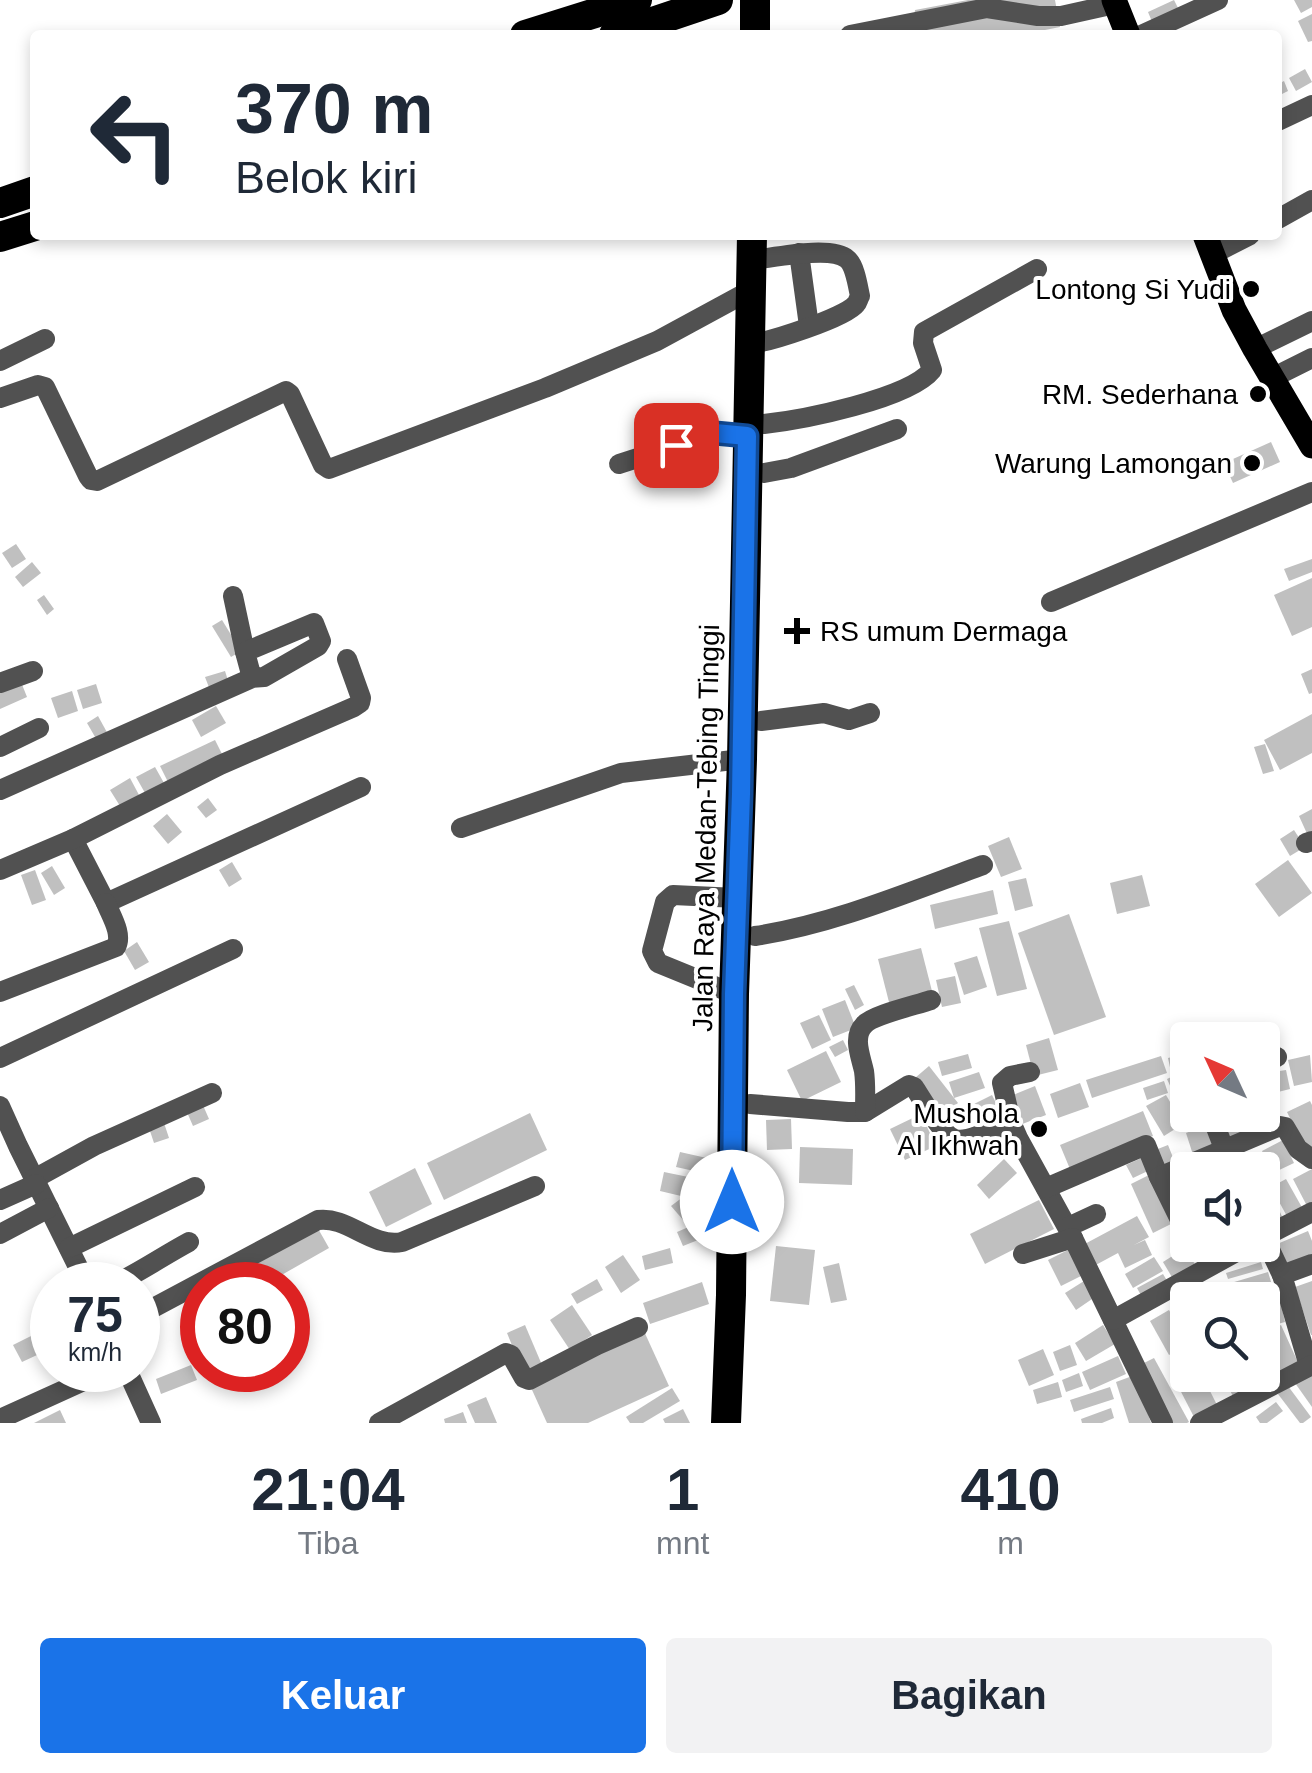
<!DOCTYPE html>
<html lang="id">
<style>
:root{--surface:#fff;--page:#f2f2f3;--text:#1f2937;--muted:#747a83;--accent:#1a73e8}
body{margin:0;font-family:Arial,sans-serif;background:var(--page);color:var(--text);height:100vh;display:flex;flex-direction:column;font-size:38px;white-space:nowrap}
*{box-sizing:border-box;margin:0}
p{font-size:32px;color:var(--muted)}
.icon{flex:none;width:55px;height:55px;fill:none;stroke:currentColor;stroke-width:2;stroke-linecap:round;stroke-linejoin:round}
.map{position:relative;height:1423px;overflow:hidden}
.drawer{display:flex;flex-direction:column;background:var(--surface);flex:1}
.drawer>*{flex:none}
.banner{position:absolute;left:30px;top:30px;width:1252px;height:210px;border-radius:10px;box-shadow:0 5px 15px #0003;background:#fff;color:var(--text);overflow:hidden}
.needle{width:65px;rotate:314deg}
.buttons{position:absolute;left:1170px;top:1022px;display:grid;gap:20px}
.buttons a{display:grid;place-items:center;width:110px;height:110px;border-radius:10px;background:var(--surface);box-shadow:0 5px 15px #0003;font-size:50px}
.speed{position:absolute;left:30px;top:1262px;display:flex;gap:20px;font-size:50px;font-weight:700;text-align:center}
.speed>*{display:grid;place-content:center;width:130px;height:130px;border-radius:50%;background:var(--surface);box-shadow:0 5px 15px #0003;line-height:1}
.speed small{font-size:25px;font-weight:400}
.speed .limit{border:15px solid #d22;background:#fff;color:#111}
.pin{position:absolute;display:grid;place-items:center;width:85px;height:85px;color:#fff;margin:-42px;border-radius:20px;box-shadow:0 5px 15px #0006}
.me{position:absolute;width:110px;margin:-55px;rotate:0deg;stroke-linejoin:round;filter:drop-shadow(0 0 8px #0008)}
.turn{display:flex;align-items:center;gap:35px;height:210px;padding:0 40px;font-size:45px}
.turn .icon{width:130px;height:130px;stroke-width:2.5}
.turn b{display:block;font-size:70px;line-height:85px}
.eta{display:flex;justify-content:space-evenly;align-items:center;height:170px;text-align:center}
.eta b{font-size:60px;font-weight:600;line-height:70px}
.button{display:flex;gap:20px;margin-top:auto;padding:20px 40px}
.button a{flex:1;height:115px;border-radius:10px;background:var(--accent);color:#fff;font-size:40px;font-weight:600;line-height:115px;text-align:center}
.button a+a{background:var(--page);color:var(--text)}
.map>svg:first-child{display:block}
.building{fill:#c0c0c0}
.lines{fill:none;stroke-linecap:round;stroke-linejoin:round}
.minor{stroke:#515151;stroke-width:20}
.major{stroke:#000;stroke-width:25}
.highway{stroke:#000;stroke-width:30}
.route-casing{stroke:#114b97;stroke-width:25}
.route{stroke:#1a73e8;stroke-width:18}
.poi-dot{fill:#000;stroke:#fff;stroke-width:4}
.labels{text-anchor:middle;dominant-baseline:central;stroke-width:8;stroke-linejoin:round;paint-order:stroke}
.poi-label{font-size:28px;fill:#000;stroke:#fff;text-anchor:end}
.street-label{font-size:28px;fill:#000;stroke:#fff}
</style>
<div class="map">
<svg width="1312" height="1423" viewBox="0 0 1312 1423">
<rect width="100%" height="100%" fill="#fff"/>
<g class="building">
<path d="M968,0H1055L1060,27L1020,35H834V33L914,17L915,10Z"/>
<path d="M1174,0L1180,12L1153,24L1148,12Z"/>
<path d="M1294,0H1312V7L1301,13Z"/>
<path d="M1312,14V41L1308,42L1298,21Z"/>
<path d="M1305,69L1312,82L1296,91L1289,78Z"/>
<path d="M1284,81L1288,91L1278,96V84Z"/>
<path d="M1271,442L1280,462L1233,483L1224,463Z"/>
<path d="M16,544L26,559L12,568L2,553Z"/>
<path d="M1312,559V572L1289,581L1284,569Z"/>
<path d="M32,562L41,573L23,587L15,577Z"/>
<path d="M1312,578V627L1292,636L1274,595Z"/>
<path d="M44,595L54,609L47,615L37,600Z"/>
<path d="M222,620L241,651L231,657L212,626Z"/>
<path d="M1312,669V693L1309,694L1301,674Z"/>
<path d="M225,671L229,684L210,690L205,677Z"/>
<path d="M21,682L27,697L0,709V692Z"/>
<path d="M96,684L102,703L83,709L77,690Z"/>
<path d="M72,691L78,711L58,718L51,698Z"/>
<path d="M216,706L226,723L201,737L192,720Z"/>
<path d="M1312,714V753L1280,770L1264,740Z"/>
<path d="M98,716L109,736L98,742L87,723Z"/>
<path d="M215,740L224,758L169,784L160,766Z"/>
<path d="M1265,744L1274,771L1263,774L1254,747Z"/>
<path d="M155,767L164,783L145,793L136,777Z"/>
<path d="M130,778L139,795L120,806L110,790Z"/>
<path d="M208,798L217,810L206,818L197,807Z"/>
<path d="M1312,809V836L1309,838L1299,816Z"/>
<path d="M167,814L182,832L168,844L153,826Z"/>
<path d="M1294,830L1305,847L1290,856L1280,839Z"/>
<path d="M1009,837L1022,869L1001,877L988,846Z"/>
<path d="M1288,860L1312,893L1279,917L1255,884Z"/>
<path d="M232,862L242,879L229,887L219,870Z"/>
<path d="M52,866L65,888L54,895L41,873Z"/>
<path d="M35,870L46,900L32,905L21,875Z"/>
<path d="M1142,875L1150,906L1117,914L1110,883Z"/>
<path d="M1026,878L1033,906L1015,911L1008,882Z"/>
<path d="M993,890L998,914L935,929L930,905Z"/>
<path d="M1069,914L1106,1017L1054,1035L1018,933Z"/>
<path d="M1009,921L1027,989L997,996L979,928Z"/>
<path d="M137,942L149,962L135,970L124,951Z"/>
<path d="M921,948L933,995L890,1006L878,959Z"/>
<path d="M977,956L987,987L964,995L954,963Z"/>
<path d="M955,976L961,1003L942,1007L936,980Z"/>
<path d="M854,985L864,1005L855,1010L845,989Z"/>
<path d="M845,1000L856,1028L833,1037L822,1009Z"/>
<path d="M819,1015L831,1040L812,1049L800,1023Z"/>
<path d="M1217,1030L1222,1040H1196Z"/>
<path d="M1049,1038L1058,1070L1034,1076L1026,1045Z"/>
<path d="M843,1040L848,1050L835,1057L829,1047Z"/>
<path d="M826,1051L841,1082L802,1101L787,1070Z"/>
<path d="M1188,1053V1068L1171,1072L1168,1058Z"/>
<path d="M968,1054L972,1068L942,1076L938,1062Z"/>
<path d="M1310,1055L1312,1082L1294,1086L1288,1060Z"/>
<path d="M1161,1056L1167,1073L1092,1098L1086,1080Z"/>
<path d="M1263,1065L1273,1091L1262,1095Z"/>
<path d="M929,1066L958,1103L944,1114L915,1078Z"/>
<path d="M1186,1070L1188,1115H1206L1209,1122L1190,1130L1167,1079Z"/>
<path d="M1286,1070L1290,1089L1278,1092L1273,1072Z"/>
<path d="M979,1072L985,1088L954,1098L949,1082Z"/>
<path d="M1164,1081L1168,1093L1147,1100L1143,1088Z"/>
<path d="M1080,1083L1089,1107L1058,1118L1050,1094Z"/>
<path d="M1035,1086L1046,1115L1017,1126L1006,1098Z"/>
<path d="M992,1095L997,1105L974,1115L970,1106Z"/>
<path d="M1166,1095L1183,1124L1164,1136L1146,1106Z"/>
<path d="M1268,1095L1279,1119L1271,1123L1262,1104V1097Z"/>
<path d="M1310,1101L1312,1105V1148L1306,1151L1287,1112Z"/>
<path d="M202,1103L209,1119L193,1126L186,1110Z"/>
<path d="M998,1111L1002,1117L979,1129L975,1123Z"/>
<path d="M1143,1111L1153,1136L1070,1169L1060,1145Z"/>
<path d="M530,1113L547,1150L444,1200L427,1163Z"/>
<path d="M921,1114L936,1146L905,1160L890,1129Z"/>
<path d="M1217,1115H1264L1268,1125L1225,1143Z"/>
<path d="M791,1119L792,1149L767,1150L766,1120Z"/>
<path d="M164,1123L169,1138L154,1143L149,1128Z"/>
<path d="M1207,1125L1216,1153L1195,1161L1186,1133Z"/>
<path d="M1006,1131L1011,1139L974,1158L970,1150Z"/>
<path d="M1283,1140L1294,1163L1273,1173L1262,1151Z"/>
<path d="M1168,1145L1176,1165L1158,1173L1150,1152Z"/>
<path d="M800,1147L853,1149L852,1185L799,1183Z"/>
<path d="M680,1152L720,1161L717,1176L676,1167Z"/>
<path d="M1257,1153L1263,1170H1214Z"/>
<path d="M1146,1156L1152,1169L1133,1178L1126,1165Z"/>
<path d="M1004,1159L1017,1173L989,1199L977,1185Z"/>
<path d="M415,1168L432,1204L386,1227L369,1192Z"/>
<path d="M1312,1169V1204L1307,1206L1293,1179Z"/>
<path d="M664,1172L703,1180L698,1200L660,1191Z"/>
<path d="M1151,1174L1173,1223L1153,1233L1131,1184Z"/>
<path d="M1286,1179L1304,1211L1289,1220L1271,1187Z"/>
<path d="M1183,1186L1188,1211L1182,1212L1176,1188Z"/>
<path d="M1269,1188L1285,1223L1262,1234V1191Z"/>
<path d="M683,1197L695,1212L684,1221L671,1206Z"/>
<path d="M1039,1200L1054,1229L985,1264L970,1234Z"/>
<path d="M1137,1216L1149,1237L1134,1245L1145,1240L1152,1255L1125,1268L1118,1253L1092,1267L1081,1246Z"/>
<path d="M707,1219L713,1234L683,1246L677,1232Z"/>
<path d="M316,1225L329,1248L264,1285H249L240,1269Z"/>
<path d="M1308,1231L1312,1241V1258L1280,1271L1270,1247Z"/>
<path d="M776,1246L815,1250L809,1305L770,1301Z"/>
<path d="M670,1248L673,1263L645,1270L642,1256Z"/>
<path d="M1185,1248L1199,1271L1176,1284L1163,1262Z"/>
<path d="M1070,1249L1083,1275L1061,1286L1048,1260Z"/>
<path d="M623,1255L640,1280L621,1293L605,1267Z"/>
<path d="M1154,1257L1163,1271L1133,1288L1125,1274Z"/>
<path d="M1261,1262L1263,1269L1228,1279L1226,1273Z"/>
<path d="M839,1263L847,1300L831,1303L823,1267Z"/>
<path d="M1268,1272L1277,1301L1262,1305V1300H1228L1224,1285Z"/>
<path d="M1163,1274L1169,1284L1143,1299L1137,1288Z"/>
<path d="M597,1279L603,1290L577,1304L571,1294Z"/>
<path d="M1084,1281L1095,1297L1076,1310L1065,1293Z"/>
<path d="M1312,1281V1335H1311L1295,1287Z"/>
<path d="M702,1282L709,1304L650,1324L643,1303Z"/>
<path d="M1281,1304L1285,1322L1262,1328V1309Z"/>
<path d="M572,1305L592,1335L570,1350L550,1320Z"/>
<path d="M1169,1310L1188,1344L1169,1355L1150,1321Z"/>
<path d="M525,1325L542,1365L523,1372L507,1333Z"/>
<path d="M1103,1325L1115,1344L1086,1361L1075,1343Z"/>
<path d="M1281,1325L1301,1369L1260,1389L1253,1375H1262V1334Z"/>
<path d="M643,1329L669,1386L588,1423H547L528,1381Z"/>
<path d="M41,1331L50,1349L22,1362L13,1345Z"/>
<path d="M1070,1345L1077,1365L1060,1371L1053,1352Z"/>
<path d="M1043,1349L1054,1375L1029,1386L1018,1360Z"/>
<path d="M1118,1356L1126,1374L1090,1390L1082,1372Z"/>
<path d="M1154,1358L1189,1422L1187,1423H1170L1138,1366Z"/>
<path d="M191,1365L197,1380L161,1394L156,1379Z"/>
<path d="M1312,1371V1407L1295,1383Z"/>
<path d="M1079,1373L1083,1386L1066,1392L1062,1380Z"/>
<path d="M1135,1375L1151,1423H1129L1116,1382Z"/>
<path d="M1199,1375H1202L1217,1405L1194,1417L1178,1386Z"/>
<path d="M1223,1375H1244L1252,1393L1235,1401Z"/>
<path d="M1058,1382L1062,1397L1037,1404L1033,1390Z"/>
<path d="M1288,1386L1311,1417L1303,1423H1300L1278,1394Z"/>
<path d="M1110,1387L1114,1399L1074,1412L1070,1400Z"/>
<path d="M672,1388L680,1401L643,1423H630L626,1417Z"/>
<path d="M486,1397L497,1423H475L467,1405Z"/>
<path d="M1276,1402L1283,1411L1267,1423H1260L1256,1417Z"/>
<path d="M1111,1408L1114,1418L1102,1423H1082L1081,1419Z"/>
<path d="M683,1409L690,1423H665L663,1419Z"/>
<path d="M60,1410L66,1423H34Z"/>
<path d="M463,1412L467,1423H445L444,1419Z"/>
</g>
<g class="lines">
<g class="minor">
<path d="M850,35L987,8L1038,16H1061L1115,4"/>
<path d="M1141,35L1218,0"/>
<path d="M1278,121L1312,105"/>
<path d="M1278,219L1312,200"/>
<path d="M799,253L809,326"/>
<path d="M1213,254L1250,235"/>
<path d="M750,344C769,342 845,318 856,304C858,302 858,299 860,296C858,287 855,265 847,259C831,245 772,258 752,260"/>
<path d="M1255,349L1312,321"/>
<path d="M0,361L45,339"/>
<path d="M1272,378L1312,358"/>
<path d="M0,398L38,385L45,387L88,476L91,480L97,481L286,391L290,394L323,465L329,469L545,388L657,341L751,290"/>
<path d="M764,424C801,420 909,399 932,370L923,343L924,332L1037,269"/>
<path d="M619,464L715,433L747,436"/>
<path d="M764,473L791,468L897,429"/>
<path d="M233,596L245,652"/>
<path d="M1051,602L1312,492"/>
<path d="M0,683L33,671"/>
<path d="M761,721L824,713L849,720L870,713"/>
<path d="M0,747L39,728"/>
<path d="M0,790L252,678L245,652L314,623L321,641L318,646L264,677L252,678"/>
<path d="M461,828L621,773L742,759"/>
<path d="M73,839L106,903L361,787"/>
<path d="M1306,843L1312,841"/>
<path d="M0,870L73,839L220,765L354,707L360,703L361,698L347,659"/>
<path d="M755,936C834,924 909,892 983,865"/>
<path d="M0,992L116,947C123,934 111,916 106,903"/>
<path d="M734,994L658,963L652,951L665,902L673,895L737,898"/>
<path d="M0,1058L233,949"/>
<path d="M1262,1063L1277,1057"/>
<path d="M1030,1072L1010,1076L1002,1083L1011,1122L1018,1138L1073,1238"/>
<path d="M750,1104L848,1112H865L909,1085L914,1087C922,1099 943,1136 955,1139C969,1143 998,1127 1011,1122"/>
<path d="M0,1106L18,1146L87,1285"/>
<path d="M865,1112C865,1098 866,1085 864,1071C861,1057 852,1037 864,1025C872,1015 917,1005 931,1000"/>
<path d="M1211,1115L1225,1151"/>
<path d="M34,1179L94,1146L212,1093"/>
<path d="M1046,1188L1146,1145L1159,1177"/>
<path d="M0,1200L36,1184"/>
<path d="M1068,1227L1096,1214"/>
<path d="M0,1234L49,1208"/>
<path d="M1188,1236L1159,1177L1280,1126L1285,1127L1298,1149L1312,1159"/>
<path d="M1264,1237L1282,1275"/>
<path d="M1262,1238L1312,1212"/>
<path d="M69,1248L195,1187"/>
<path d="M1023,1254L1073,1238L1163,1423"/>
<path d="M113,1285C140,1272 163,1256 189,1242"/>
<path d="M138,1316L318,1220C348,1216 371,1248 402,1242L535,1186"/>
<path d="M1113,1320L1249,1245"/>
<path d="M1309,1366L1282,1275L1312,1264"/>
<path d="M127,1370L151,1423"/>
<path d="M0,1419L108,1370"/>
<path d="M379,1423L506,1353L511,1355L524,1378L529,1380L597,1345L638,1327"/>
<path d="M1200,1423L1312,1365"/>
</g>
<g class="major">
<path d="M1114,0L1128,35"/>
<path d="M1205,235L1234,310L1255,349L1312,446"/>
</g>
<g class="highway">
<path d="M525,35L637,0"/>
<path d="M614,35L718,0"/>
<path d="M755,35V0"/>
<path d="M0,203L35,191"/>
<path d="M0,237L35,226"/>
<path d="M726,1423L731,1295L734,994L742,759L752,235"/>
</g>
</g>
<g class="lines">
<g class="route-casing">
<path id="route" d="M676,445L715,433L747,436L741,794L734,994L732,1202"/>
</g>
<use href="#route" class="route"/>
</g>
<g class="poi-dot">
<circle cx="1251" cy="289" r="10"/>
<circle cx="1258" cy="394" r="10"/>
<circle cx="1252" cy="463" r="10"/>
<path d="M792 616h10v10h10v10h-10v10h-10v-10h-10v-10h10z"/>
<circle cx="1039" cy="1129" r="10"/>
</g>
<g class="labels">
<g class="poi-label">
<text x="1231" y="289">Lontong Si Yudi</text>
<text x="1238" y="394">RM. Sederhana</text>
<text x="1232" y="463">Warung Lamongan</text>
<text x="820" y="631" text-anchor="start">RS umum Dermaga</text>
<text x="1019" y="1113">Mushola<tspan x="1019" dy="32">Al Ikhwah</tspan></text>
</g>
<g class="street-label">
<text transform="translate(706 828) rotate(-89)">Jalan Raya Medan-Tebing Tinggi</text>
</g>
</g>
</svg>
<div class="buttons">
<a><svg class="needle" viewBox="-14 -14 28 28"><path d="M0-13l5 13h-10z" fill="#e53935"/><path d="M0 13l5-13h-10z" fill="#747a83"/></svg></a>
<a><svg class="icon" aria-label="sound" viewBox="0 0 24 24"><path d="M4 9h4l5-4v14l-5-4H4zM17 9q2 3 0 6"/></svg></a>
<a><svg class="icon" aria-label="search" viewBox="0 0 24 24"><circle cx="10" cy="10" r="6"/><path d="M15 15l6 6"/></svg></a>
</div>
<div class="speed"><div>75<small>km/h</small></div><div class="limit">80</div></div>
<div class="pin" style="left:676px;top:445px;background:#d93025"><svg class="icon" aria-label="arrive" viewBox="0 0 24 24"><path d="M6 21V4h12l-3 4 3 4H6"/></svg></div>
<svg class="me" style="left:732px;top:1202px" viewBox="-20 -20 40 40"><circle r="19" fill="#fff"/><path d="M0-13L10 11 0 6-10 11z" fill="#1a73e8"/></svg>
<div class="banner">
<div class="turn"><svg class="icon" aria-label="left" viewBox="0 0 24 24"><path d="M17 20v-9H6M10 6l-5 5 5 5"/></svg><div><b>370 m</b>Belok kiri</div></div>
</div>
</div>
<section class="drawer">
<div class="eta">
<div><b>21:04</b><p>Tiba</p></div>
<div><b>1</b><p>mnt</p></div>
<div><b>410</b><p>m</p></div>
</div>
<div class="button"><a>Keluar</a><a>Bagikan</a></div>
</section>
